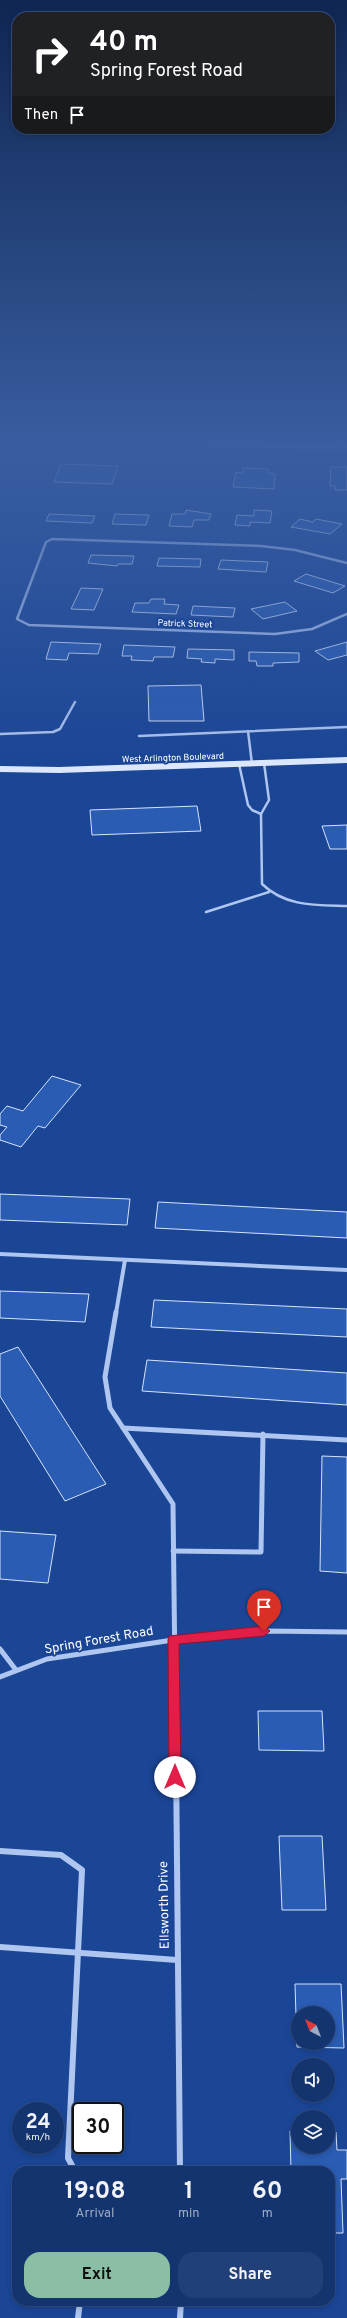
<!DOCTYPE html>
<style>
:root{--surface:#143470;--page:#213f78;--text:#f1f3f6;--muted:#9daac3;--line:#334f83;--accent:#8abfa5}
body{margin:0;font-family:Overpass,sans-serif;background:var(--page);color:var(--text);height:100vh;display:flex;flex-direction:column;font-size:15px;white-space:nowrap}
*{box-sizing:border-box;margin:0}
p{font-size:13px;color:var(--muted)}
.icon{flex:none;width:22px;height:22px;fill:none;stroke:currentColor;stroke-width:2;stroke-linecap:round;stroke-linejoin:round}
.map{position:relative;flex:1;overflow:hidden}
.drawer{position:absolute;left:12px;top:2166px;width:323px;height:140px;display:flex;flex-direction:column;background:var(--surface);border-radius:16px;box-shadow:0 2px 6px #0003,0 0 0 1px var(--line)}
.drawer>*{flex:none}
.top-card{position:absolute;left:12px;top:12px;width:323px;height:122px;border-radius:16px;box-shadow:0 2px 6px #0003,0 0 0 1px var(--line);background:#202124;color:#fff;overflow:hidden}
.needle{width:26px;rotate:318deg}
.buttons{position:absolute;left:291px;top:2006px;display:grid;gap:8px}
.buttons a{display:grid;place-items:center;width:44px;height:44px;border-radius:50%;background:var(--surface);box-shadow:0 2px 6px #0003,0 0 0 1px var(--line);font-size:20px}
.speed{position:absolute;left:12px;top:2102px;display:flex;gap:8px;font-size:20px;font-weight:700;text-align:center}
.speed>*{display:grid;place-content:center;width:52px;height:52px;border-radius:50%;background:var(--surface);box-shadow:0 2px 6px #0003,0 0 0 1px var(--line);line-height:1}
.speed small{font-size:10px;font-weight:400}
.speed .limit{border:2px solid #111;border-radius:6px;background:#fff;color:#111}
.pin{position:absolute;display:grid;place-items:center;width:34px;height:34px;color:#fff;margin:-41px -17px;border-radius:50% 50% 50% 0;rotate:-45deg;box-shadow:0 0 4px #0007}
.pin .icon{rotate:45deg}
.me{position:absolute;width:44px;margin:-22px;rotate:0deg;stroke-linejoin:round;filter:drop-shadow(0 0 3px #0008)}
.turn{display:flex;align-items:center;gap:14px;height:84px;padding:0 12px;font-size:18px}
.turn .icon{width:52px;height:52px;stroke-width:2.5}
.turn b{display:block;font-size:28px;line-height:34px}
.then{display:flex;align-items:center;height:38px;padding:0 12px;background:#0003;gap:8px;font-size:15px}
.eta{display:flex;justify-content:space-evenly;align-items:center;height:68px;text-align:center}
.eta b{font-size:24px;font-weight:700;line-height:28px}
.cta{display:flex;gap:8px;margin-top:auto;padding:8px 12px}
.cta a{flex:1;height:46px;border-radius:16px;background:var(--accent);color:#111;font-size:16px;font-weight:700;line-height:46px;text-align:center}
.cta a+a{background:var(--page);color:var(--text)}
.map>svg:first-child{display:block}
.building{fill:#2a5cb3;stroke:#d5e3fb;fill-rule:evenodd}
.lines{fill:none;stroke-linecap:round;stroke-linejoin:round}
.service{stroke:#aec6f0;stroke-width:2.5}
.minor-far3{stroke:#aec6f0;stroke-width:2.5}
.minor-far2{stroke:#aec6f0;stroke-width:4}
.minor-far1{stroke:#aec6f0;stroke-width:5}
.minor{stroke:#aec6f0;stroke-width:6}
.tertiary{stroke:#aec6f0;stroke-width:4.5}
.secondary{stroke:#dce7fb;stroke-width:6}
.route{fill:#e11d48;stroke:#92132f}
.labels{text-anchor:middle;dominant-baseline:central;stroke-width:4;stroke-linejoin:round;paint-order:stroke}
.far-street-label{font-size:9px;fill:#fff;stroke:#1b4696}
.near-street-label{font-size:13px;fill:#fff;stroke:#1b4696}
</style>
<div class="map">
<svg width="347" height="2318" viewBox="0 0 347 2318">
<rect width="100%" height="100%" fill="#1b4696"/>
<g class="building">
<path d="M61,464L118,466L112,484L54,482Z"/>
<path d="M331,467H347V490H335V486H330Z"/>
<path d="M243,468L268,469V473L275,474L274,489L233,487L236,472L243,473Z"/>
<path d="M186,510L211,514L209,520H194L192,527L169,526L172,514H185Z"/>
<path d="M254,510L272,511L270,523L250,522V526L235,525L237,515L254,516Z"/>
<path d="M49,514L95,516L92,523L46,521Z"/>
<path d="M115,514L149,515L146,525L112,524Z"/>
<path d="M300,519L313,522L316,519L342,524L330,534L291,527Z"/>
<path d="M91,555L134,556L132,564H118L117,566L88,563Z"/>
<path d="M159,558L201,559L200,567L157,566Z"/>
<path d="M221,560L268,562L266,572L218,569Z"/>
<path d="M306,574L345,586L333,593L294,581Z"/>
<path d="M81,588L103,589L94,610L71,609Z"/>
<path d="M151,599H165L164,604L179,605L176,614L132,612L135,603H149Z"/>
<path d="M285,602L297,611L263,619L251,609Z"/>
<path d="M193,606L235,608L233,617L191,615Z"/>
<path d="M51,642L101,644L98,654L69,653L67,660L46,659Z"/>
<path d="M347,642V655L328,660L315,651Z"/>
<path d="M124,645L175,647L173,657H154L153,661L131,660L132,656H122Z"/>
<path d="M188,649L234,650V660L215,659V663L201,662L202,659L187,658Z"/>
<path d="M249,652L299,653V662L273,663V666H257L256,661H249Z"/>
<path d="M201,685L204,721H149L148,686Z"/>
<path d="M197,806L201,831L92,835L90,810Z"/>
<path d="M347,825V849H330L322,826Z"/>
<path d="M52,1076L81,1085L45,1128L38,1126L21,1147L0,1140V1135L7,1127L0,1125V1114L7,1106L23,1111Z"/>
<path d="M0,1194L130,1199L127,1225L0,1220Z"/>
<path d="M158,1202L347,1212V1238L155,1228Z"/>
<path d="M0,1291L89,1294L85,1322L0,1318Z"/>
<path d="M154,1300L347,1309V1337L151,1327Z"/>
<path d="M18,1347L106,1484L65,1501L0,1396V1354Z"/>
<path d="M147,1360L347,1373V1405L142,1391Z"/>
<path d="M322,1456L347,1457V1573L320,1571Z"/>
<path d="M0,1531L56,1535L48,1583L0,1579Z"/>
<path d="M258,1711H322L324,1751L259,1750Z"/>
<path d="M279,1836H322L326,1910H282Z"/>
<path d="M295,1984H341L344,2048L297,2047ZM298,2013H328V2043H298Z"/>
<path d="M290,2131H298V2147H328V2132H336L337,2150H347V2179H341L343,2233H330V2171H291Z"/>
</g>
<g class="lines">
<g class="service">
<path d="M248,731L252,764"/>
<path d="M0,734L53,732L60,729L75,702"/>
<path d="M139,736L347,727"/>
<path d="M264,763L269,800L261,814L262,884C286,907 316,905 347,906"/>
<path d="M239,764L248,805L252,810L261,814"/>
<path d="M206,912L269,892"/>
</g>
<path class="minor-far3" d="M347,563L295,550L261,546L52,539L46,542L17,619L29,625L275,634L312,629L347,614"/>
<g class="minor-far2">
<path d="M0,1254L347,1270"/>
<path d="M116,1313L125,1260"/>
</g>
<g class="minor-far1">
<path d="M116,1312L105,1377L110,1408L173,1504L176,1760"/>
<path d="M123,1428L347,1440"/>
<path d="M173,1551L261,1552L263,1434"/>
<path d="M0,1649L16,1670"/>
<path d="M0,1677L47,1659L173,1640L264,1631L347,1632"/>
</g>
<g class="minor">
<path d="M176,1759L180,2171"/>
<path d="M0,1851L61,1855L82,1870L68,2158L75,2171"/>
<path d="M0,1947L177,1960"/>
<path d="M78,2318L80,2301"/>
<path d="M180,2318L181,2301"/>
</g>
<path class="tertiary" d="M109,440L347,448"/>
<path class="secondary" d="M0,769L59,770L347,760"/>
</g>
<linearGradient id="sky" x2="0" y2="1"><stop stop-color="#0f2652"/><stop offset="0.58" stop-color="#395da0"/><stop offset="1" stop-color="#395da0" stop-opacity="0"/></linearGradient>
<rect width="347" height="765" fill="url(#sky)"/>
<path class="route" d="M264,1626L270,1631L264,1636L179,1644L181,1777L179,1781L175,1782L171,1781L169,1777L168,1640L169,1636Z"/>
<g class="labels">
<g class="far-street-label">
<text transform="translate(185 624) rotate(2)">Patrick Street</text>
<text transform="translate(173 758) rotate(-2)">West Arlington Boulevard</text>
</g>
<g class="near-street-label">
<text transform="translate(99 1641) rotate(-10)">Spring Forest Road</text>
<text transform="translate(165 1905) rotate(-91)">Ellsworth Drive</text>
</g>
</g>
</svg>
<div class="buttons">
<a><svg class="needle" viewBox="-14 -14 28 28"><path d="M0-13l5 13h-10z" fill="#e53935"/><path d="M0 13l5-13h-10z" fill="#9daac3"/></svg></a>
<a><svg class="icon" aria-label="sound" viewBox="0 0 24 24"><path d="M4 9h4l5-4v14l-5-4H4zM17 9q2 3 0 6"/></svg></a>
<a><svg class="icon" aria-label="layers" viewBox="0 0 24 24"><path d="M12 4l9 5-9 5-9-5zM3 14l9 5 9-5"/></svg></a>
</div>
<div class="speed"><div>24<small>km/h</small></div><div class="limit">30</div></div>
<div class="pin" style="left:264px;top:1631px;background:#d93025"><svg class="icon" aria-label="arrive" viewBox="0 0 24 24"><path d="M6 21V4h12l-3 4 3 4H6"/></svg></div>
<svg class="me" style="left:175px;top:1777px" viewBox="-20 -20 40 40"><circle r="19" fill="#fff"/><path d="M0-13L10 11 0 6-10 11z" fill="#e11d48"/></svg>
<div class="top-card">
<div class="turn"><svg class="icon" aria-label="right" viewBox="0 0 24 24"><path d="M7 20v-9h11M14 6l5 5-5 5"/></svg><div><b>40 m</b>Spring Forest Road</div></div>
<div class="then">Then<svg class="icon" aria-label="arrive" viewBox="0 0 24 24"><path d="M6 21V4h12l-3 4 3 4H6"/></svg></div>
</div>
<section class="drawer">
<div class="eta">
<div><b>19:08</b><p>Arrival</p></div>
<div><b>1</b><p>min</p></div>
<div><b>60</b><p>m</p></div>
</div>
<div class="cta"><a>Exit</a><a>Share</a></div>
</section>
</div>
